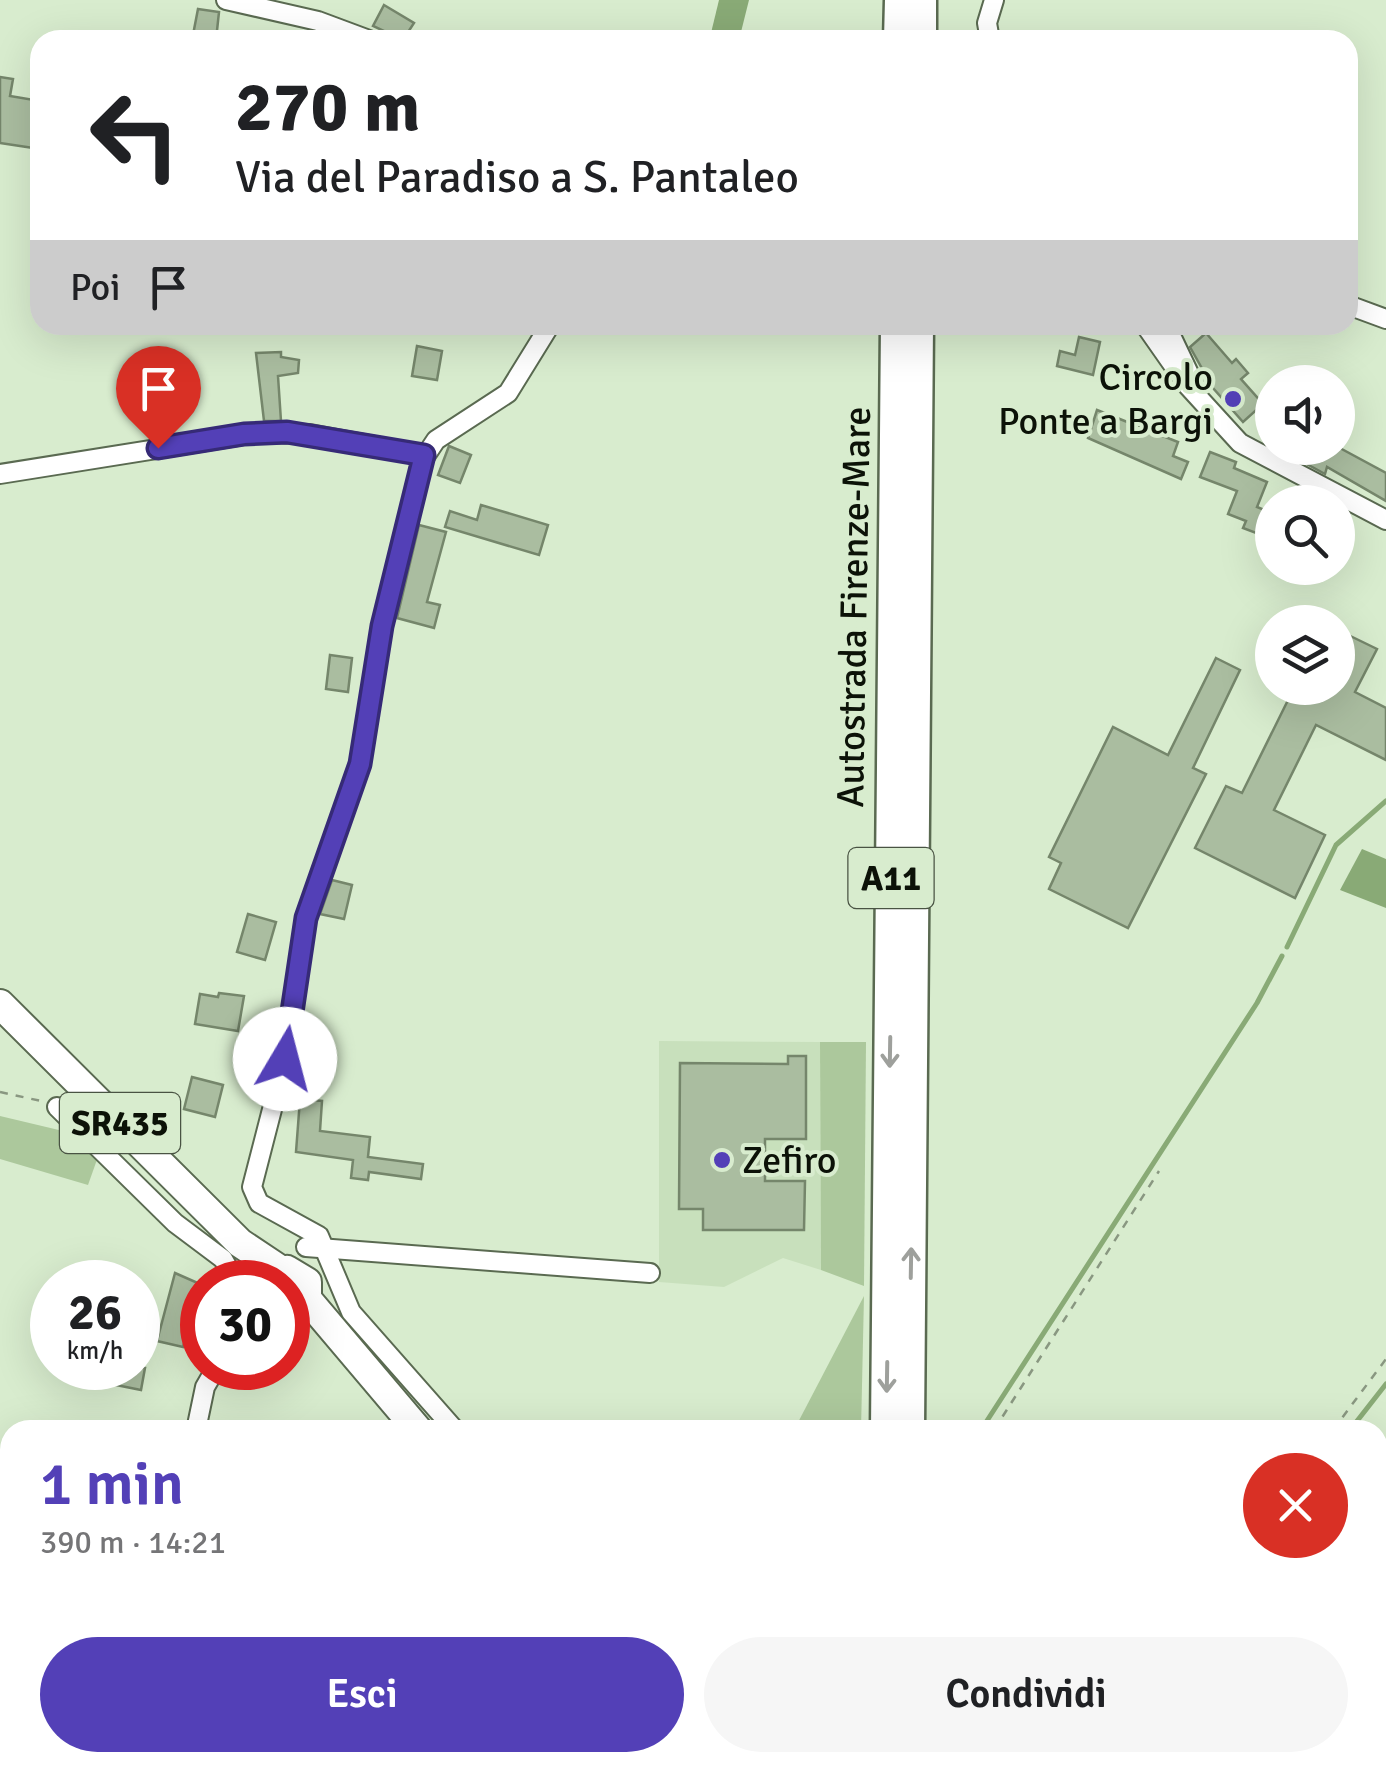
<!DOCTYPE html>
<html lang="it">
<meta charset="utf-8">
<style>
:root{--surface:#fff;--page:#f6f6f6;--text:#202124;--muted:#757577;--accent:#5340b7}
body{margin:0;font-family:Signika,sans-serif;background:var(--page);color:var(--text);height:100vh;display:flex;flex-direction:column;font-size:38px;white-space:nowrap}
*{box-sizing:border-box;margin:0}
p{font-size:32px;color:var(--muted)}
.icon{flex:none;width:55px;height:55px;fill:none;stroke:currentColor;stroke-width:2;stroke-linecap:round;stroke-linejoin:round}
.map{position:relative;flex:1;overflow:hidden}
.sheet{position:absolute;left:0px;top:1420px;width:1388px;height:352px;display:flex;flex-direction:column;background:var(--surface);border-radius:30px 30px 0 0;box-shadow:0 10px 40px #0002}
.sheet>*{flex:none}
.banner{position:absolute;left:30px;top:30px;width:1328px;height:305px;border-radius:30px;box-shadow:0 10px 40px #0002;background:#fff;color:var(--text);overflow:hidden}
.controls{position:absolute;left:1255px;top:365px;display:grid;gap:20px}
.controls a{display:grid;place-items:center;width:100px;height:100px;border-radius:50%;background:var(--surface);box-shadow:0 10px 40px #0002;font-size:50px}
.speed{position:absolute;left:30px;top:1260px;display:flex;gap:20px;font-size:50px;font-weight:700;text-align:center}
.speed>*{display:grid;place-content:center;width:130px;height:130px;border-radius:50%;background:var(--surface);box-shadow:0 10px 40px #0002;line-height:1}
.speed small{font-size:25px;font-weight:400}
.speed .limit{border:15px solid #d22;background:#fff;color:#111}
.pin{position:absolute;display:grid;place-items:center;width:85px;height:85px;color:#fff;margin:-102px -42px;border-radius:50% 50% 50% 0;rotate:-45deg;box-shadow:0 0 10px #0007}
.pin .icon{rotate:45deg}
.me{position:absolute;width:110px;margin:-55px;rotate:8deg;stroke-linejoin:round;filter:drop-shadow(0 0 8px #0008)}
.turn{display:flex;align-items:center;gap:35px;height:210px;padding:0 40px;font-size:45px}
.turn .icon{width:130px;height:130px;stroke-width:2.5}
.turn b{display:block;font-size:70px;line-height:85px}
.then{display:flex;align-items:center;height:95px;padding:0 40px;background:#0003;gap:20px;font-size:38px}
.round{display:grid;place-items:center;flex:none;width:105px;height:105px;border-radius:52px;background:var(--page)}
.overview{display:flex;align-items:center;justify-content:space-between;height:170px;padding:0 40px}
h1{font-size:60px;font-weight:600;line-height:75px;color:var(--accent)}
.action{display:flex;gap:20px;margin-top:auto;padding:20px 40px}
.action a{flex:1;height:115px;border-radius:60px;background:var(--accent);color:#fff;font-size:40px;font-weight:600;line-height:115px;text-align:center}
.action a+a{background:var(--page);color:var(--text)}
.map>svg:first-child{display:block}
.built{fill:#c8e0bc}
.green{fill:#acc89c}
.water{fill:#89aa76}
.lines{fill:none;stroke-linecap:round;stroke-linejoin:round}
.stream{stroke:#89aa76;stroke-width:5}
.building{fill:#aabda0;stroke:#75866b;stroke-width:2.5}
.street-casing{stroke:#5a6a51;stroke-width:22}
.primary-casing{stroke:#5a6a51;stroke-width:32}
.highway-casing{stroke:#5a6a51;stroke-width:35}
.path{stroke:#899781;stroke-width:2.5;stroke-dasharray:8 8;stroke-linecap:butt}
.street{stroke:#fff;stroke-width:18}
.primary{stroke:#fff;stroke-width:28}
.highway{stroke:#fff;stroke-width:30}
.oneway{stroke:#9ea09c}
.route-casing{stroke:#362a77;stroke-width:25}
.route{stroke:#5340b7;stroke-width:18}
.poi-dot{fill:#5340b7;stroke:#d8ecce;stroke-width:4}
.labels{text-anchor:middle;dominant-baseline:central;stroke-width:8;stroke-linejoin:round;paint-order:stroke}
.shield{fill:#d8ecce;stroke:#495343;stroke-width:2.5}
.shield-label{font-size:35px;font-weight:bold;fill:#0c1208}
.poi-label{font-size:38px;fill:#0c1208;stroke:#d8ecce;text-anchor:end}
.street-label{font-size:38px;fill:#0c1208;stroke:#d8ecce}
</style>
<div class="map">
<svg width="1386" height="1771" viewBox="0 0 1386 1771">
<rect width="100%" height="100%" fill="#d8ecce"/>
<path class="built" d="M659,1041L820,1042L821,1270L783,1258L724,1287L659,1282Z"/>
<g class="green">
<path d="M820,1042H866L864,1286L821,1270Z"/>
<path d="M0,1116L84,1136L99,1154L88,1185L0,1159Z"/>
<path d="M864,1296L861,1430H794Z"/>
</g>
<g class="water">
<path d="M719,0H749L739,40L711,33Z"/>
<path d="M1362,849L1386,859V908L1340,890Z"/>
</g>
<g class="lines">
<g class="stream">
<path d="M1287,947L1336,845L1386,801"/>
<path d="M981,1430L1257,1003L1282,956"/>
<path d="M1350,1430L1386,1384"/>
<path d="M1378,1705L1386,1706"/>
<path d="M586,1771L588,1762"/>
<path d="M837,1771L841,1762"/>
<path d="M1205,1771L1206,1762"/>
</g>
</g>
<g class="building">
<path d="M384,5L414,23L403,40L373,26Z"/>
<path d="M198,9L219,12L216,40H192Z"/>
<path d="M0,77L13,79L10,96L40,101V149L0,143Z"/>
<path d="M1206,333L1232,363L1236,359L1248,373L1241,379L1263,404L1243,422L1213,388L1190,347Z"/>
<path d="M1079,337L1100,342L1093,375L1057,366L1060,351L1075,355Z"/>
<path d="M417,346L442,351L437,380L412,376Z"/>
<path d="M281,352V357L299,360L298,373L278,376L281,421H264L256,353Z"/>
<path d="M1097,410L1178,442L1173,456L1188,462L1181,479L1088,438Z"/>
<path d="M449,446L471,455L460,483L438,475Z"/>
<path d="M1338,447L1386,473V501L1327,467L1325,474L1285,452L1286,448L1332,452Z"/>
<path d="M1210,452L1236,462L1234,468L1267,482L1257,507L1272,513V539L1243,528L1246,521L1228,514L1237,491L1200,477Z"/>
<path d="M481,505L548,525L539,555L445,527L450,511L477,520Z"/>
<path d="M419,525L446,532L427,602L440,605L434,628L397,618Z"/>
<path d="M1338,630L1377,649L1355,692L1386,708V760L1316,725L1274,810L1325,835L1295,898L1195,848L1226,786L1242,793L1294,688H1338Z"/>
<path d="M330,655L352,658L348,692L326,689Z"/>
<path d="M1216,658L1240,670L1193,768L1206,774L1128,928L1049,889L1061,863L1049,857L1113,727L1168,755Z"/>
<path d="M332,880L352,885L344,919L320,914Z"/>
<path d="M248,914L276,922L265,960L237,952Z"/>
<path d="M219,993L244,996L238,1031L195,1024L200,994L218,997Z"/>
<path d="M788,1056H806V1139H765V1181H805L804,1230H703V1209H679L680,1063L788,1064Z"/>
<path d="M192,1077L223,1085L215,1117L184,1109Z"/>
<path d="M300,1099L322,1101L320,1131L370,1137L368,1157L423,1164L421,1179L369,1172L368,1180L351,1178L353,1160L296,1152Z"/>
<path d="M175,1273L200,1284L183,1347L157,1341Z"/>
<path d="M115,1368H145L141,1390L111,1384Z"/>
</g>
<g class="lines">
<g class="street-casing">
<g id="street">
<path d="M226,0L318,21L369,40"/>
<path d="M990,40L987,23L994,0"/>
<path d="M1348,305L1386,319"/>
<path d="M1145,325L1187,385L1240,443L1386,520"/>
<path d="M1166,325L1193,382"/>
<path d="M0,474L257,433L310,434L424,455"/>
<path d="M57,1107L175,1223L223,1259L227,1266L226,1282"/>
<path d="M306,1247L650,1273"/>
<path d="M196,1430L205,1387L216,1368"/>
<path d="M455,1430L351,1312L319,1236L259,1203L252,1187L285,1059L306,917L360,764L382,626L422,461L436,440L508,393L550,325"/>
<path d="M0,1602L10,1604"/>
<path d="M1051,1762L1060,1771"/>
</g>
</g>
<g class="primary-casing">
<g id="primary">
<path d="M0,1004L240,1243L282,1271"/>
<path d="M268,1281L287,1270L307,1282V1304L288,1315"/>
<path d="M308,1300L418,1430"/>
<path d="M640,1762L645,1771"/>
</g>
</g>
<g class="highway-casing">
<g id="highway">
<path d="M899,40L900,0"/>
<path d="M921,40V0"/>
<path d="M886,1430L896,325"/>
<path d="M909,1430L918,325"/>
<path d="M883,1771V1762"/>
<path d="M905,1771V1762"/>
</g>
</g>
<g class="path">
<path d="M0,1092L41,1101"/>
<path d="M994,1430L1159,1171"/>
<path d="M1333,1430L1386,1359"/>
<path d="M933,1762L934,1771"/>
<path d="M0,1771H24"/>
<path d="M576,1771L578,1762"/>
<path d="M1191,1771L1194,1762"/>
</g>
<use href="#street" class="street"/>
<use href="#primary" class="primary"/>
<use href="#highway" class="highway"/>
</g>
<defs><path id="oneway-shaft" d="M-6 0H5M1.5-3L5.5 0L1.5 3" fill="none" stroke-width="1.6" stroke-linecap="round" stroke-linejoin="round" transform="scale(2.5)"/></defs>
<g class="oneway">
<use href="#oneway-shaft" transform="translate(890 1052) rotate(91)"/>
<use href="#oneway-shaft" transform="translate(911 1263) rotate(-89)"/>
<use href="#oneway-shaft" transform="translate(887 1377) rotate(91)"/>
</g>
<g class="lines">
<g class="route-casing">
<path id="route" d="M158,448L244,434L287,432L424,455L382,626L360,764L306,918L285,1059"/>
</g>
<use href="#route" class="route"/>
</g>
<g class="poi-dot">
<circle cx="1233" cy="399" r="10"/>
<circle cx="722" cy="1160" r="10"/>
</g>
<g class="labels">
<g class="shield">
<rect x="848.5" y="848" width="85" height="60" rx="8"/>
<rect x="60" y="1093" width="120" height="60" rx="8"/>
</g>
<g class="shield-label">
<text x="891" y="878">A11</text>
<text x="120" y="1123">SR435</text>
</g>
<g class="poi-label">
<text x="1213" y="377">Circolo<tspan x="1213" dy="44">Ponte a Bargi</tspan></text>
<text x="742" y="1160" text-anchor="start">Zefiro</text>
</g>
<g class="street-label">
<text transform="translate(854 607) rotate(-89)">Autostrada Firenze-Mare</text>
</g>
</g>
</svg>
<div class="controls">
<a><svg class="icon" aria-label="sound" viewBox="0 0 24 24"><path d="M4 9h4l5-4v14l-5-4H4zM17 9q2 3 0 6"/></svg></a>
<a><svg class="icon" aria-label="search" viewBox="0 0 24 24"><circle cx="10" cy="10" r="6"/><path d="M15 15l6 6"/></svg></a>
<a><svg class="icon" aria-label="layers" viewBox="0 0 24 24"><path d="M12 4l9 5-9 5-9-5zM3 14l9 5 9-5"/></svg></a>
</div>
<div class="speed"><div>26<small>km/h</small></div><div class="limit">30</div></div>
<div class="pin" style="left:158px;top:448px;background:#d93025"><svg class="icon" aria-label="arrive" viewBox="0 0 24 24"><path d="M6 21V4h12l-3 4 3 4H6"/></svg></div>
<svg class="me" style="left:285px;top:1059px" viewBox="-20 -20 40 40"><circle r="19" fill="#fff"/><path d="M0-13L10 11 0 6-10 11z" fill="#5340b7"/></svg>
<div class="banner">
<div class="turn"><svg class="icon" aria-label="left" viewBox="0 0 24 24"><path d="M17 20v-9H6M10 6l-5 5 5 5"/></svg><div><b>270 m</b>Via del Paradiso a S. Pantaleo</div></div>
<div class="then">Poi<svg class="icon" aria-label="arrive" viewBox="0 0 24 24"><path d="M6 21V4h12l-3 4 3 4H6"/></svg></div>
</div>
<section class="sheet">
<div class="overview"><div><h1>1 min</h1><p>390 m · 14:21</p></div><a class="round" style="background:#d93025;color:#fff"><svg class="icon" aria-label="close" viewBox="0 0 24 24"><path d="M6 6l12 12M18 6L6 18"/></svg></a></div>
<div class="action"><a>Esci</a><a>Condividi</a></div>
</section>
</div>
